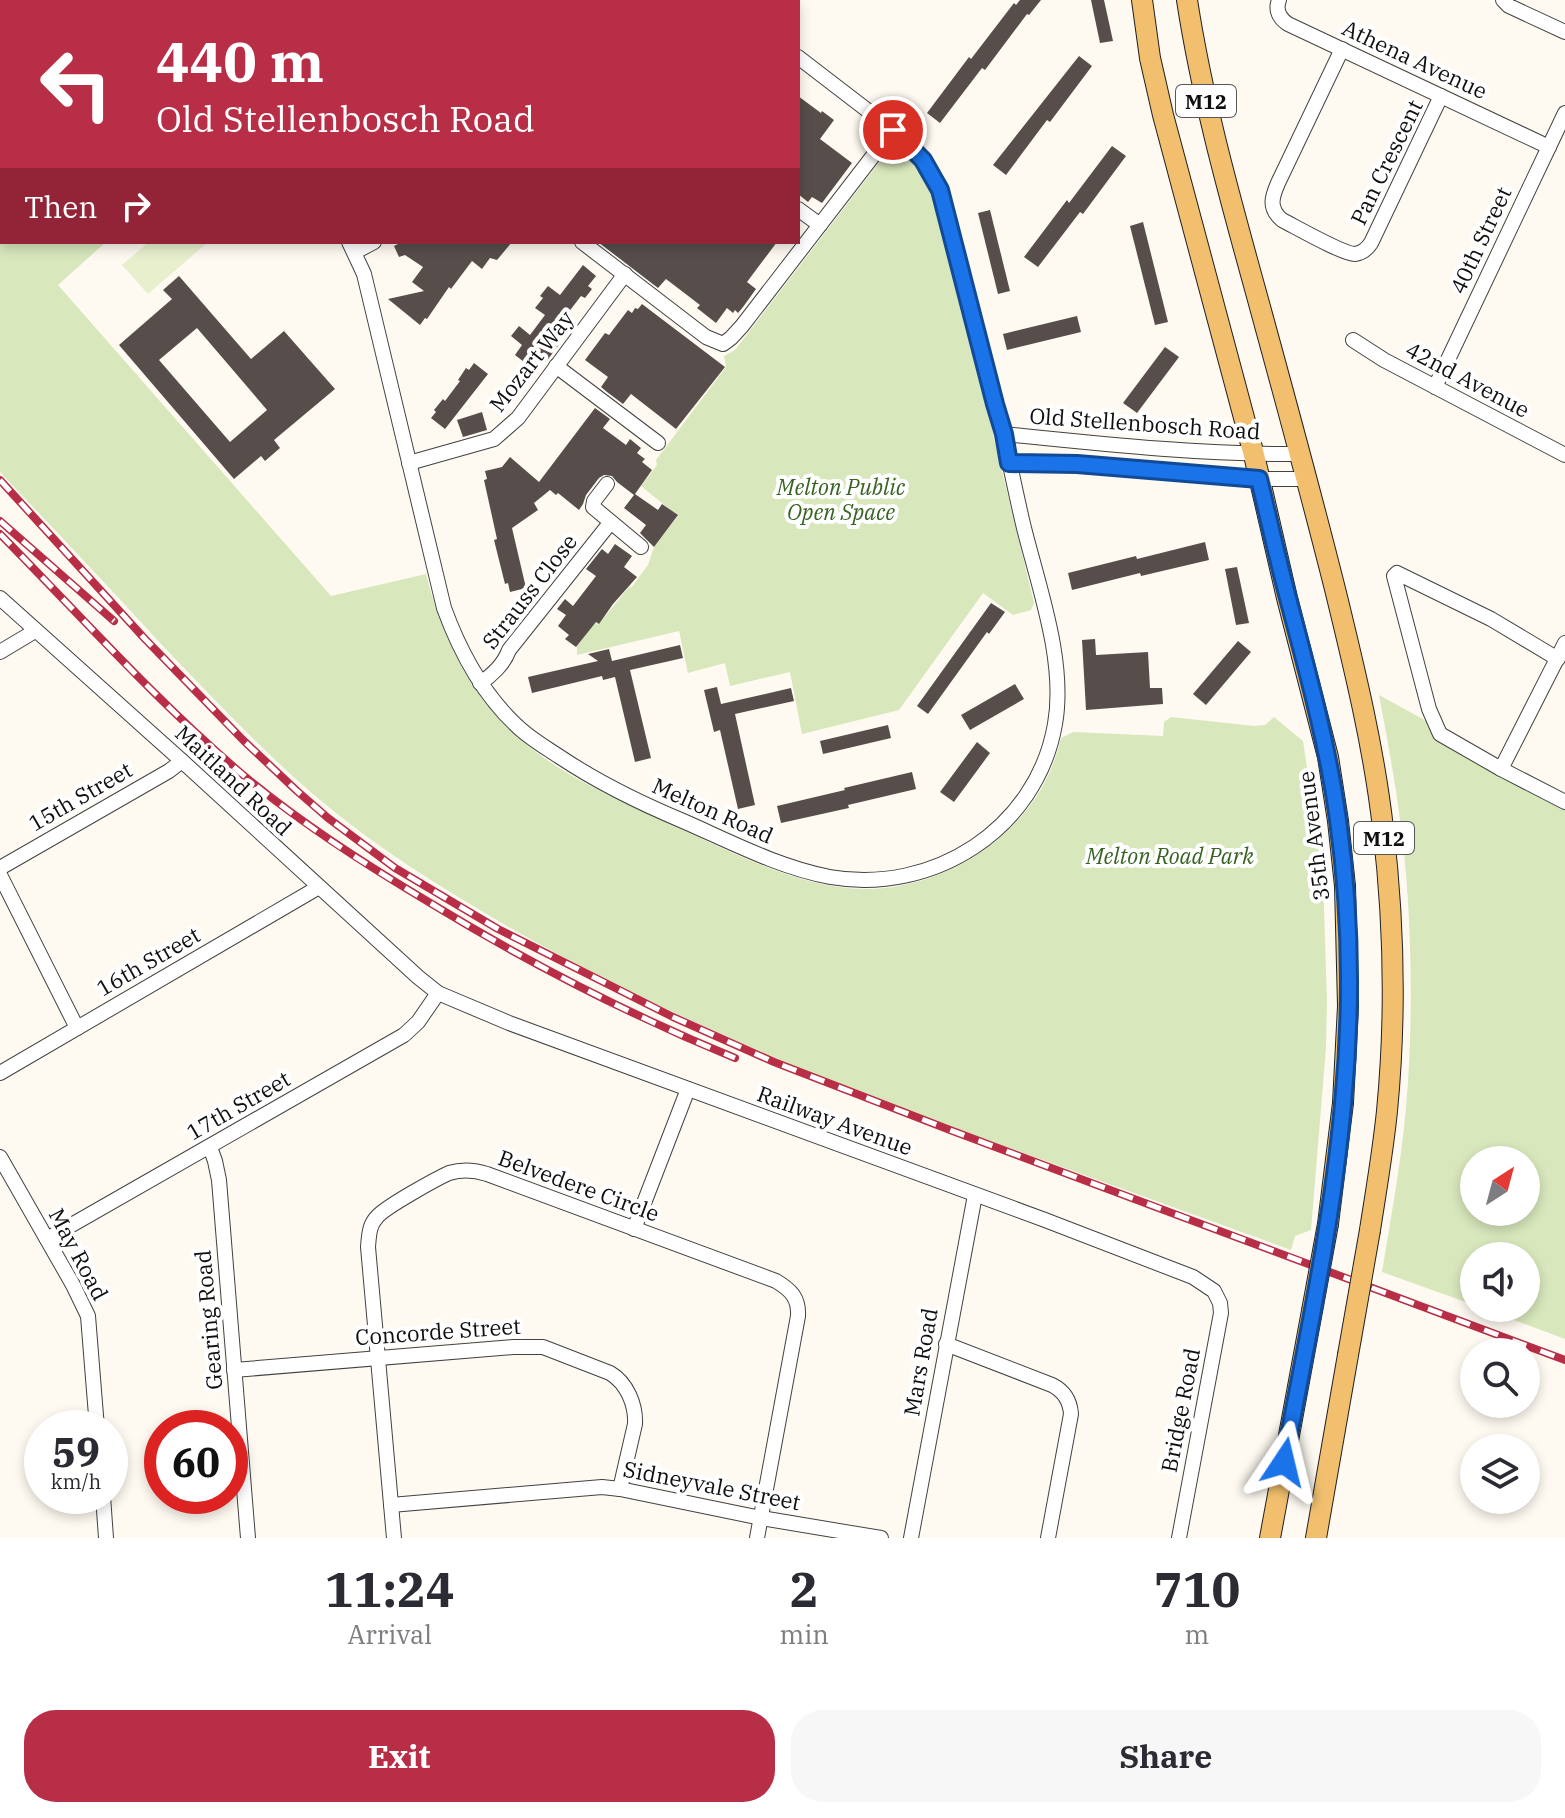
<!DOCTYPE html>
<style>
:root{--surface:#fff;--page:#f7f7f7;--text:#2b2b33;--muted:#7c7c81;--accent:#b82e47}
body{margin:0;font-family:"IBM Plex Serif",serif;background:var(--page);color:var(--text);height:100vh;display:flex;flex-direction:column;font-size:30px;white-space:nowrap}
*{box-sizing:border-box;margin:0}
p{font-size:26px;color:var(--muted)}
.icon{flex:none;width:44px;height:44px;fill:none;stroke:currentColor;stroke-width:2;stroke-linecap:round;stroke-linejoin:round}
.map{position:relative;height:1538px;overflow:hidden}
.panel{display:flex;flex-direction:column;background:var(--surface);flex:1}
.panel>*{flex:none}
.banner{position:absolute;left:0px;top:0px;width:800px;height:244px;box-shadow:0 4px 12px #0003;background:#b82e47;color:#fff;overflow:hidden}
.needle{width:52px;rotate:36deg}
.buttons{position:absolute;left:1460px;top:1146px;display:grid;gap:16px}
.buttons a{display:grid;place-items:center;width:80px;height:80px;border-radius:50%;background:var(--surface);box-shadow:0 4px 12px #0003;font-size:40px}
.speed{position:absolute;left:24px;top:1410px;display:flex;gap:16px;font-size:40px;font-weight:700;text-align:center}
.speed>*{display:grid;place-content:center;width:104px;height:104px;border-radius:50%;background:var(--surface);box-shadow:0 4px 12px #0003;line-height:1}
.speed small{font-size:20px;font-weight:400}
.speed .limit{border:12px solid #d22;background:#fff;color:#111}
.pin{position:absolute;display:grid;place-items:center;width:68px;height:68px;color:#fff;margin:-34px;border:4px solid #fff;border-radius:50%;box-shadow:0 2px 8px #0007}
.me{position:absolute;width:88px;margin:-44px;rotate:10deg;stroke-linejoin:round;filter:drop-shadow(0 0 6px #0008)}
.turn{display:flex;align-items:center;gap:28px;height:168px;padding:0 24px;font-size:36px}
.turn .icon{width:104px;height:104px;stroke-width:2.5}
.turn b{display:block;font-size:56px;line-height:68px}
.then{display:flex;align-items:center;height:76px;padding:0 24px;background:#0003;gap:16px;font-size:30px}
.eta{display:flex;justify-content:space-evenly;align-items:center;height:136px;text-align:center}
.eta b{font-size:48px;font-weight:800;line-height:56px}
.button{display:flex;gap:16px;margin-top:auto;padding:16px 24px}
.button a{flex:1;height:92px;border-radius:32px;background:var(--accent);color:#fff;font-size:32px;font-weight:800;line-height:92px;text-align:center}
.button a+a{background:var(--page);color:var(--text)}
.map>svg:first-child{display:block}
.green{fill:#d8e7bc;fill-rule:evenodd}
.pitch{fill:#e8efcd}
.building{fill:#574e4b;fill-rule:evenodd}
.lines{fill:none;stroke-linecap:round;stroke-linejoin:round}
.street-casing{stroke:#424242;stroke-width:16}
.primary-casing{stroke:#202020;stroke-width:22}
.street{stroke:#fff;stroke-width:14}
.primary{stroke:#f1bf6e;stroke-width:20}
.rail-casing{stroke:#b82e47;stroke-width:8}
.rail{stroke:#fff;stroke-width:5;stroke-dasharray:15;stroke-linecap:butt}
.primary-bridge-casing{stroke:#202020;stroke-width:22;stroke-linecap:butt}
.primary-bridge{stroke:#f1bf6e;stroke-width:20}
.route-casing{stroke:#114b97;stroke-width:20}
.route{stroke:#1a73e8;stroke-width:14}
.labels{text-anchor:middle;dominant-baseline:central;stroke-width:8;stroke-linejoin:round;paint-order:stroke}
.shield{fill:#fff;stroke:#575757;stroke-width:2}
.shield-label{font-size:20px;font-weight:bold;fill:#0f0f0f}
.street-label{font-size:22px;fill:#0f0f0f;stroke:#fff}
.park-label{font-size:22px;font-style:italic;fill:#386322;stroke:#fff}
</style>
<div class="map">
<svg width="1565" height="1538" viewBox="0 0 1565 1538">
<rect width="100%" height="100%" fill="#fefaf1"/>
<g class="green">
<path d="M0,0H31L34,2H2V242H106L58,285L331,596L426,574C441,633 465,685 508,728C552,772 613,798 669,823C720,847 784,880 839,887C911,898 989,862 1031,804C1046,785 1055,762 1061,738L1073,732L1163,736L1164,722L1171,717L1254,726L1265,725L1274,717L1303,741L1323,876L1327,1002L1326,1048L1311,1230L1295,1236L1291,1250L905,1110C773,1060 645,1003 521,934C451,894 382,852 320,800C263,752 213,698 161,644C108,586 54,529 0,472Z"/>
<path d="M895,151C921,152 932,191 939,211L1034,603L1031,610L1013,615L983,593L899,710L802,734L790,672L730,686L725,663L688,673L679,631L577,655V646L595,623L598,625L629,587L631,588L648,565L654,547L678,516L641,486L657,465L656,460L726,367L724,356L735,350L884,156Z"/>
<path d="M1379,695L1565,797V1339L1481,1308H1526V1256H1474V1305L1382,1272C1391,1217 1401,1163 1406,1108C1412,1039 1412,970 1408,901C1404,831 1392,763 1379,695ZM1474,1160H1526V1212H1474Z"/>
</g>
<path class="pitch" d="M149,242H208L148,294L122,265Z"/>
<g class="building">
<path d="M1020,0H1041L1029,15L1027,14L985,70L982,68L940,123L927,113L969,57L971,59L1014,3L1016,5Z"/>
<path d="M1091,0H1104L1113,41L1100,43Z"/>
<path d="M1079,56L1092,66L1050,122L1047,120L1006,175L993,165Z"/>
<path d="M798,96L821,113L822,111L834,120L820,139L852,163L822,203L812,197L808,202L798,194Z"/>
<path d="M1112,146L1126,156L1083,214L1080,212L1038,267L1024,257L1067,200L1069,203Z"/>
<path d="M990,210L1010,291L998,294L978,213Z"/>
<path d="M1143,222L1168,322L1155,325L1130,226Z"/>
<path d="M402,242H512L497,260L490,258L482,269L472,261L451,289L449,287L427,319L425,318L420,325L388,299L424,291L412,282L423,267L405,255L399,257L394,246Z"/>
<path d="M598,242H777L747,282L756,289L743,307L738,313L735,310L733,313L727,308L716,323L697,308L700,305L666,279L658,288Z"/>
<path d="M583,265L596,276L588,286L592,289L585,298L581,296L558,326L561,327L553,337L560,343L546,362L536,355L528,365L515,355L522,345L511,336L519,326L530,335L545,315L535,308L543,298L540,296L548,286L560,295Z"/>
<path d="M179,276L251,359L284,331L335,389L274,440L280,448L265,461L261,456L234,479L119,345L172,299L163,290ZM197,328L267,410L230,442L159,360Z"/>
<path d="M642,304L725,367L676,429L631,394L623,404L607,392L601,387L608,377L585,360L605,333L609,335L628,310L632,313L635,308L638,309Z"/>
<path d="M1077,316L1081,332L1007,350L1003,334Z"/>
<path d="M1165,347L1179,357L1137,413L1123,403Z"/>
<path d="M474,363L488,374L445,429L431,418L436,412L434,410L443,399L445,401L460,381L458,380L466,368L469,370Z"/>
<path d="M595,408L610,419L603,428L626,445L630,439L641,448L637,453L645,459L642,462L652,470L635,494L658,510L662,504L678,515L654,547L640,533L646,525L624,508L634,495L617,482L612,476L604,475L599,478L586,495L583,504L579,510L558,493L556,495L550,490L534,503L538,510L512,528L526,588L510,592L508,583L505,584L494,540L497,539L484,480L487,479L485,471L502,467L510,457L539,482Z"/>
<path d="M482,412L487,430L463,437L457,420Z"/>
<path d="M1205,542L1209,560L1141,576L1140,573L1072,590L1068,573L1136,556L1137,559Z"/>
<path d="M615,544L632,556L624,567L637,577L613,604L599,624L596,622L576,647L565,639L569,635L558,626L566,615L557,609L565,599L573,606L596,576L586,569L602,549L608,554Z"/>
<path d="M1237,567L1249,623L1236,625L1225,569Z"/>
<path d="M991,603L1005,612L989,634L987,632L928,714L917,706Z"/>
<path d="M1095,639L1096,655L1148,652L1150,688H1162L1163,704L1086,710L1082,640Z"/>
<path d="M1238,641L1251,652L1206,705L1193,694Z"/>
<path d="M680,645L683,658L630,670L651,758L635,762L615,677L603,680L602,676L532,693L528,677L598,661L588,654L609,649L612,661Z"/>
<path d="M1015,684L1024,699L970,730L961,715Z"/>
<path d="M717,687L721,704L791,688L794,701L735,714L755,805L738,809L720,730L714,732L704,690Z"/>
<path d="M888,725L891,738L823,754L820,741Z"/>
<path d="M977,742L990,753L954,802L940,792Z"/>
<path d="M912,772L916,789L848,805L849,808L781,823L777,806L845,790L844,788Z"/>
</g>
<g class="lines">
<g class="street-casing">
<g id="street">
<path d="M47,0L50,2"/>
<path d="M523,0L526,2"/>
<path d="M724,0L726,2"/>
<path d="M1279,0C1275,10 1279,18 1288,24L1549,147"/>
<path d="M1503,0L1509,6L1565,32"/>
<path d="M329,2L331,0"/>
<path d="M1342,49L1278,183C1272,197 1268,208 1282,220C1296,227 1343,254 1355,254C1363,253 1367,249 1371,243L1441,96"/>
<path d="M798,209L820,225"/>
<path d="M349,242L364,274L444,608C460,652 482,693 516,725C529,738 545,747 560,757C599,783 640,803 683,821C731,842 778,867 830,877C933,895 1037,829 1055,724C1066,662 1039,588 1024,528C1014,487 1007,445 995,404L950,223L940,190L923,160L893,130L798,57"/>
<path d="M582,242L706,337L723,344L731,338L742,326L893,130"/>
<path d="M355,252L374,242"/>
<path d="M1353,340L1384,360L1565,455"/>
<path d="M556,366L658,443"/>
<path d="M1435,387L1565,113"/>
<path d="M1004,434C1102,444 1202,455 1300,454"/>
<path d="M409,463L494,439L518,418L625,274"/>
<path d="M1009,463L1077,464L1259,479H1306"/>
<path d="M607,484L594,501L593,507L641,547"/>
<path d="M0,598L182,761L418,977L438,993L509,1023L1045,1220L1193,1277L1214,1291L1220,1303L1221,1313L1179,1538"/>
<path d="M1565,643L1501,769L1565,802"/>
<path d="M0,652L35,631"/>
<path d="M480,683C491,676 504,664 509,650L610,523"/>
<path d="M1501,769L1440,734L1429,709L1394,576L1397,573L1491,619L1558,659"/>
<path d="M0,868L169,771L182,761"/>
<path d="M0,875L77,1028"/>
<path d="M0,1073L319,887"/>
<path d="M210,1147L215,1161L219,1180L248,1538"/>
<path d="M0,1157L73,1285L88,1316L97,1428"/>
<path d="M634,1229L688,1089"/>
<path d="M47,1239L404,1035L418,1022L438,993"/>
<path d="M946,1344L1052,1385C1064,1391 1070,1400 1071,1414L1048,1538"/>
<path d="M234,1370L513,1347H543L610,1373C627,1383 636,1405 635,1424L620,1489"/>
<path d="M103,1496L106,1538"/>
<path d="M391,1505L602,1487L620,1489L761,1518L881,1538"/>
<path d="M394,1538L368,1247C369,1236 369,1225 377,1217C385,1207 436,1179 449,1173C462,1169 475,1170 487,1174L776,1281C791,1290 799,1298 798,1316L757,1538"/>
<path d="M911,1538L975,1195"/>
</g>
</g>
<g class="primary-casing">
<g id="primary">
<path d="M1142,0L1150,58L1163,115L1254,455L1287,598L1328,757L1338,821L1345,886L1348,1006L1343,1103L1328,1224"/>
<path d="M1187,0C1203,104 1232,205 1260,307C1286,402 1312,497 1336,593C1355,671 1374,749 1383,828C1394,921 1396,1018 1387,1111C1383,1151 1376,1191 1370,1230"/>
<path d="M1270,1538L1312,1311"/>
<path d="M1316,1538L1348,1355"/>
</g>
</g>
<use href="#street" class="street"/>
<use href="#primary" class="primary"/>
<g class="rail-casing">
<g id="rail">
<path d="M0,480L145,639L244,741L297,791L328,818L395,868L498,929L673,1017L774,1062L950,1130L1565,1360"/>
<path d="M0,521L114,621"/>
<path d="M0,534C80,615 155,700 242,774C300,823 366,865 432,904C529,963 630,1015 735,1058"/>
</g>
</g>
<use href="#rail" class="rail"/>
<g class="primary-bridge-casing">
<g id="primary-bridge">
<path d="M1312,1311L1328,1224"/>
<path d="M1348,1355L1370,1230"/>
</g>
</g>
<use href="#primary-bridge" class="primary-bridge"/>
</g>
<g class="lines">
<g class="route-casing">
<path id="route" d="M893,130L923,160L940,190L995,404L1004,434L1009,463L1077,464L1259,479C1269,520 1278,561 1289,602C1308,674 1328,746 1338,820C1351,913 1352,1011 1343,1104C1332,1225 1306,1344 1284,1462"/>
</g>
<use href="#route" class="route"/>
</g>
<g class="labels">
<g class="shield">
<rect x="1176" y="85" width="60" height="32" rx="6"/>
<rect x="1354" y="822" width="60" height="32" rx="6"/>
</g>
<g class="shield-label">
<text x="1206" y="101">M12</text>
<text x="1384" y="838">M12</text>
</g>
<g class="street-label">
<text transform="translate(1415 59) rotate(25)">Athena Avenue</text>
<text transform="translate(1386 162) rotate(-64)">Pan Crescent</text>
<text transform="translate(1480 240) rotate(-65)">40th Street</text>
<text transform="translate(531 361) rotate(-52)">Mozart Way</text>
<text transform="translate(1468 379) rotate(28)">42nd Avenue</text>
<text transform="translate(1145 423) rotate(4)">Old Stellenbosch Road</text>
<text transform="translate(529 591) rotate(-52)">Strauss Close</text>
<text transform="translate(234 780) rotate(43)">Maitland Road</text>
<text transform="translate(80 796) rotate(-30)">15th Street</text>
<text transform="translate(713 810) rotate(24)">Melton Road</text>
<text transform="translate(1313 836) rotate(-97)">35th Avenue</text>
<text transform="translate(148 961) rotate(-30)">16th Street</text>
<text transform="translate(238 1105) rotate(-30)">17th Street</text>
<text transform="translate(835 1120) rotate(20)">Railway Avenue</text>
<text transform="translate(579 1185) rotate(20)">Belvedere Circle</text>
<text transform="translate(79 1254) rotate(62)">May Road</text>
<text transform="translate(208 1320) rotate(-95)">Gearing Road</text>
<text transform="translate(438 1331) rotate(-4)">Concorde Street</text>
<text transform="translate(920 1362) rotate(-80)">Mars Road</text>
<text transform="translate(1180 1410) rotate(-79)">Bridge Road</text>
<text transform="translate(712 1485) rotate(11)">Sidneyvale Street</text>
</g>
<g class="park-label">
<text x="841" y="486">Melton Public<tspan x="841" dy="25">Open Space</tspan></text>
<text x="1170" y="855">Melton Road Park</text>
</g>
</g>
</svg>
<div class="buttons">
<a><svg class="needle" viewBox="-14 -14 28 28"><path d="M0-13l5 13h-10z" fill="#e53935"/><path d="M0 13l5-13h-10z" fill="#7c7c81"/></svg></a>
<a><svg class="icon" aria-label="sound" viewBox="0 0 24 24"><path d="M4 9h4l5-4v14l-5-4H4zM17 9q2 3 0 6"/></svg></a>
<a><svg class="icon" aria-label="search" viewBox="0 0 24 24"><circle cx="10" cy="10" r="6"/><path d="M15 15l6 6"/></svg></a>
<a><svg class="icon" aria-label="layers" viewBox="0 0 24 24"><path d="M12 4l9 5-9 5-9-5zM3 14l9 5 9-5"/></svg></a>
</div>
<div class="speed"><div>59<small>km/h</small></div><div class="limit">60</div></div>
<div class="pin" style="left:893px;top:130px;background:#d93025"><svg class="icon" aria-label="arrive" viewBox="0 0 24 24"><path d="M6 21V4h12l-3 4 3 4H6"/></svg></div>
<svg class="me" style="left:1284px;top:1462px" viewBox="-20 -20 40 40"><path d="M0-17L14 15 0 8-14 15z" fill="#1a73e8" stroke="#fff" stroke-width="4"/></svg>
<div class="banner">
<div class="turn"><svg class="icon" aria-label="left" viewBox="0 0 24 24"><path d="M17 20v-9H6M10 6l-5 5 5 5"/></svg><div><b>440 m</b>Old Stellenbosch Road</div></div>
<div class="then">Then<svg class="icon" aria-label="right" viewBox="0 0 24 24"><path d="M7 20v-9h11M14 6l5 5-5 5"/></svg></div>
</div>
</div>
<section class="panel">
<div class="eta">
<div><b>11:24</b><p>Arrival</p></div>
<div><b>2</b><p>min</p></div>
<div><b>710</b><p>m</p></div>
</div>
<div class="button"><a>Exit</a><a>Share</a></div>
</section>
